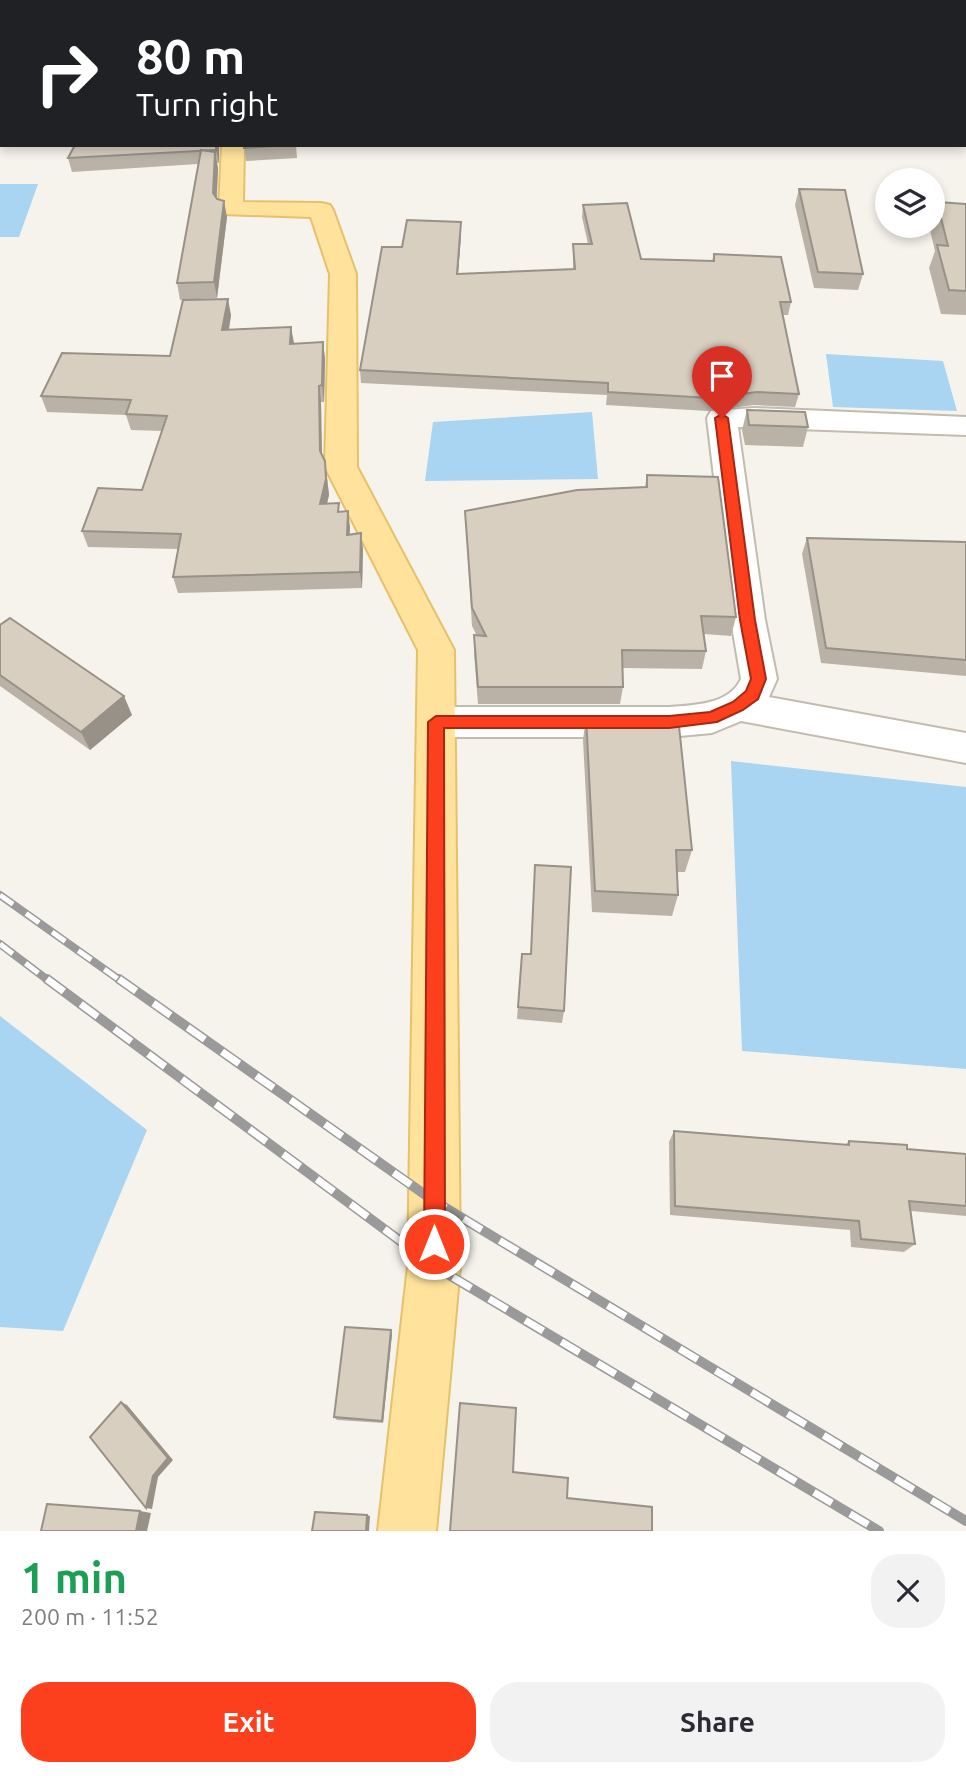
<!DOCTYPE html>
<meta charset="utf-8">
<style>
:root{--surface:#fff;--page:#f2f2f3;--text:#2b2b33;--muted:#7c7c81;--accent:#fc3f1d}
body{margin:0;font-family:Ubuntu,sans-serif;background:var(--page);color:var(--text);height:100vh;display:flex;flex-direction:column;font-size:26px;white-space:nowrap}
*{box-sizing:border-box;margin:0}
p{font-size:23px;color:var(--muted)}
.icon{flex:none;width:38px;height:38px;fill:none;stroke:currentColor;stroke-width:2;stroke-linecap:round;stroke-linejoin:round}
.map{position:relative;height:1531px;overflow:hidden}
.side{display:flex;flex-direction:column;background:var(--surface);flex:1}
.side>*{flex:none}
.top-card{position:absolute;left:0px;top:0px;width:966px;height:147px;box-shadow:0 4px 10px #0003;background:#202124;color:#fff;overflow:hidden}
.buttons{position:absolute;left:875px;top:168px;display:grid;gap:14px}
.buttons a{display:grid;place-items:center;width:70px;height:70px;border-radius:50%;background:var(--surface);box-shadow:0 4px 10px #0003;font-size:35px}
.pin{position:absolute;display:grid;place-items:center;width:60px;height:60px;color:#fff;margin:-72px -30px;border-radius:50% 50% 50% 0;rotate:-45deg;box-shadow:0 0 7px #0007}
.pin .icon{rotate:45deg}
.me{position:absolute;width:77px;margin:-38px;rotate:0deg;stroke-linejoin:round;filter:drop-shadow(0 0 5px #0008)}
.turn{display:flex;align-items:center;gap:24px;height:147px;padding:0 21px;font-size:32px}
.turn .icon{width:91px;height:91px;stroke-width:2.5}
.turn b{display:block;font-size:49px;line-height:60px}
.round{display:grid;place-items:center;flex:none;width:74px;height:74px;border-radius:28px;background:var(--page)}
.headline{display:flex;align-items:center;justify-content:space-between;height:119px;padding:0 21px}
h1{font-size:42px;font-weight:600;line-height:52px;color:#1e9e55}
.action{display:flex;gap:14px;margin-top:auto;padding:14px 21px}
.action a{flex:1;height:80px;border-radius:28px;background:var(--accent);color:#fff;font-size:28px;font-weight:600;line-height:80px;text-align:center}
.action a+a{background:var(--page);color:var(--text)}
.map>svg:first-child{display:block}
.water{fill:#a9d4f2}
.lines{fill:none;stroke-linecap:round;stroke-linejoin:round}
.minor-casing{stroke:#c2bbae;stroke-width:4}
.major-casing{stroke:#e6c16a;stroke-width:4}
.minor{fill:#fff;fill-rule:evenodd}
.major{fill:#ffe39c;fill-rule:evenodd}
.rail-far1-casing{stroke:#9a9a9a;stroke-width:8}
.rail-casing{stroke:#9a9a9a;stroke-width:10}
.rail-far1{stroke:#fff;stroke-width:5;stroke-dasharray:16;stroke-linecap:butt}
.rail{stroke:#fff;stroke-width:7;stroke-dasharray:21;stroke-linecap:butt}
.wall{fill:#bab2a6}
.shaded-wall{fill:#979187}
.building{fill:#d8cfc1;stroke:#979187;stroke-width:2}
.route{fill:#fc3f1d;stroke:#a42913;stroke-width:2}
</style>
<div class="map">
<svg width="966" height="1531" viewBox="0 0 966 1531">
<rect width="100%" height="100%" fill="#f6f3ec"/>
<g class="water">
<path d="M0,184H38L19,237H0Z"/>
<path d="M826,354L943,361L957,411L833,407Z"/>
<path d="M592,412L598,479L425,481L433,422Z"/>
<path d="M731,761L966,787V1069L742,1051Z"/>
<path d="M0,1016L147,1130L63,1331L0,1327Z"/>
</g>
<g class="lines">
<g class="minor-casing">
<path id="minor" d="M754,408L966,417V435L738,427L765,620L777,679L769,697L966,733V763L741,721L712,733L669,737H436L423,732L417,722L423,712L436,707H669C694,705 729,705 741,679L731,620L707,418L711,411Z"/>
</g>
<g class="major-casing">
<g id="major">
<path d="M227,0H247L226,2Z"/>
<path d="M222,145H244L243,202L321,203L330,205L333,210L356,274L357,467L454,650L460,1266L436,1531H378L408,1266L418,650L325,467L330,274L311,217L222,214L219,209Z"/>
</g>
</g>
<use href="#minor" class="minor"/>
<use href="#major" class="major"/>
<g class="rail-far1-casing">
<g id="rail-far1">
<path d="M0,895L121,981"/>
<path d="M0,944L49,981"/>
</g>
</g>
<g class="rail-casing">
<g id="rail">
<path d="M47,979L434,1266L879,1531"/>
<path d="M119,979L434,1201L966,1521"/>
</g>
</g>
<use href="#rail-far1" class="rail-far1"/>
<use href="#rail" class="rail"/>
</g>
<g class="wall">
<path d="M0,0H221V2H2V21H0Z"/>
<path d="M599,0H657L658,2H600Z"/>
<path d="M219,145V163H217L218,168L217,199L227,217L217,298L180,300L177,283L198,164L72,172L68,158Z"/>
<path d="M244,145H296L297,158L246,161Z"/>
<path d="M799,189L863,274L858,290L814,288L795,205Z"/>
<path d="M937,202L966,204V315L941,314L929,268L935,251L929,226H933V215Z"/>
<path d="M583,205L641,259L712,261L714,254L791,302L788,315H783L799,394L795,407L754,405L708,411L606,405L607,395L361,383L360,370L402,247L461,235L458,274L573,269V244H588L582,217Z"/>
<path d="M231,315L229,330L293,344L323,342L325,359L324,402H321L322,455L325,461L327,477L329,495L327,504L340,512L348,511L349,535L363,549L362,588L178,593L173,577L178,549L88,547L82,531L142,490L162,431L131,430L126,415L47,412L41,396L170,356Z"/>
<path d="M747,410L808,427L803,447L745,445L742,430Z"/>
<path d="M647,475L736,617L731,636L704,634L706,651L702,669L623,668V687L620,704H478L474,653V635L477,636L472,626L465,511L645,487Z"/>
<path d="M807,538L966,542V676L821,663L802,554Z"/>
<path d="M0,625L132,715L90,750L0,686Z"/>
<path d="M586,716L625,726L692,850L685,872H677L678,895L672,916L592,912L583,740Z"/>
<path d="M522,954L564,1011L562,1023L517,1019Z"/>
<path d="M674,1131L845,1145L849,1141L907,1149L966,1154V1216L911,1211L915,1244L904,1252L851,1247L850,1230L670,1215L669,1142Z"/>
<path d="M392,1334L383,1423L337,1420L334,1417Z"/>
</g>
<g class="shaded-wall">
<path d="M203,0H221V2H183Z"/>
<path d="M216,145H219V163L216,150Z"/>
<path d="M215,152L218,168L216,209L213,193Z"/>
<path d="M224,201L227,217L217,298L214,282Z"/>
<path d="M461,222V235L457,287V274Z"/>
<path d="M228,299L231,315L226,346L222,330Z"/>
<path d="M291,327L294,343L290,344Z"/>
<path d="M323,342L325,359L324,402L322,385Z"/>
<path d="M319,386L321,402L322,467L320,451Z"/>
<path d="M325,461L329,495L323,520L320,504Z"/>
<path d="M348,511L350,527L349,551L347,535Z"/>
<path d="M361,533L363,549L362,588L360,572Z"/>
<path d="M124,696L132,715L90,750L81,732Z"/>
<path d="M391,1330L392,1334L383,1423L382,1421Z"/>
<path d="M121,1402L127,1405L173,1460L158,1477L152,1509L146,1508L153,1476Z"/>
<path d="M140,1511L151,1513L147,1531H136Z"/>
<path d="M367,1515L370,1516L369,1531H366Z"/>
</g>
<g class="building">
<path d="M0,0H11V2H2V9H0Z"/>
<path d="M14,0H203L183,2H13Z"/>
<path d="M250,0H314L315,2H250Z"/>
<path d="M609,0H657L658,2H610Z"/>
<path d="M75,145H216V150L68,158Z"/>
<path d="M244,145H289L244,148Z"/>
<path d="M201,150L215,152L213,193L217,199L224,201L214,282L177,283Z"/>
<path d="M799,189L845,190L863,274L818,272Z"/>
<path d="M937,202L966,204V291L949,290L937,245L948,246Z"/>
<path d="M627,203L641,259L714,261V254L781,257L791,302H780L799,394L757,392L711,398L608,392V383L360,370L382,247H402L407,220L461,222L457,274L575,269L573,244H592L583,205Z"/>
<path d="M228,299L222,330L291,327L290,344L323,342L322,385L319,386L320,451L325,461L326,479L320,504L339,503L338,512L348,511L347,535L361,533L360,572L173,577L181,534L82,531L98,488L142,490L167,416L126,414L131,400L41,396L62,353L170,356L183,300Z"/>
<path d="M747,410L805,412L808,427L749,425Z"/>
<path d="M647,475L718,477L736,617L701,616L706,651L622,650L623,687H478L474,635L486,636L472,608L465,511L577,490L647,487Z"/>
<path d="M807,538L966,542V660L826,648Z"/>
<path d="M10,618L124,696L81,732L0,675V625Z"/>
<path d="M586,716H625V726H679L692,850H676L678,895L595,891Z"/>
<path d="M535,865L571,867L564,1011L518,1007L522,954H531Z"/>
<path d="M674,1131L849,1145V1141L907,1145V1149L966,1154V1206L909,1201L915,1244L861,1239L859,1221L675,1206Z"/>
<path d="M345,1327L391,1330L382,1421L334,1417Z"/>
<path d="M121,1402L168,1458L153,1476L146,1508L90,1437Z"/>
<path d="M460,1403L516,1408L513,1472L568,1478L567,1498L652,1507V1531H450Z"/>
<path d="M47,1504L140,1511L136,1531H41Z"/>
<path d="M315,1512L367,1515L366,1531H312Z"/>
</g>
<path class="route" d="M722,414L728,418L755,620L766,679L758,699L743,710L717,722L669,728H444L445,1244L442,1251L434,1255L427,1251L424,1244L428,722L436,716H669L710,712L733,702L746,691L751,679L740,620L715,418Z"/>
</svg>
<div class="buttons">
<a><svg class="icon" aria-label="layers" viewBox="0 0 24 24"><path d="M12 4l9 5-9 5-9-5zM3 14l9 5 9-5"/></svg></a>
</div>
<div class="pin" style="left:722px;top:418px;background:#d93025"><svg class="icon" aria-label="arrive" viewBox="0 0 24 24"><path d="M6 21V4h12l-3 4 3 4H6"/></svg></div>
<svg class="me" style="left:434px;top:1244px" viewBox="-20 -20 40 40"><circle r="17" fill="#fc3f1d" stroke="#fff" stroke-width="3"/><path d="M0-11L8 9 0 5-8 9z" fill="#fff"/></svg>
<div class="top-card">
<div class="turn"><svg class="icon" aria-label="right" viewBox="0 0 24 24"><path d="M7 20v-9h11M14 6l5 5-5 5"/></svg><div><b>80 m</b>Turn right</div></div>
</div>
</div>
<section class="side">
<div class="headline"><div><h1>1 min</h1><p>200 m · 11:52</p></div><a class="round"><svg class="icon" aria-label="close" viewBox="0 0 24 24"><path d="M6 6l12 12M18 6L6 18"/></svg></a></div>
<div class="action"><a>Exit</a><a>Share</a></div>
</section>
